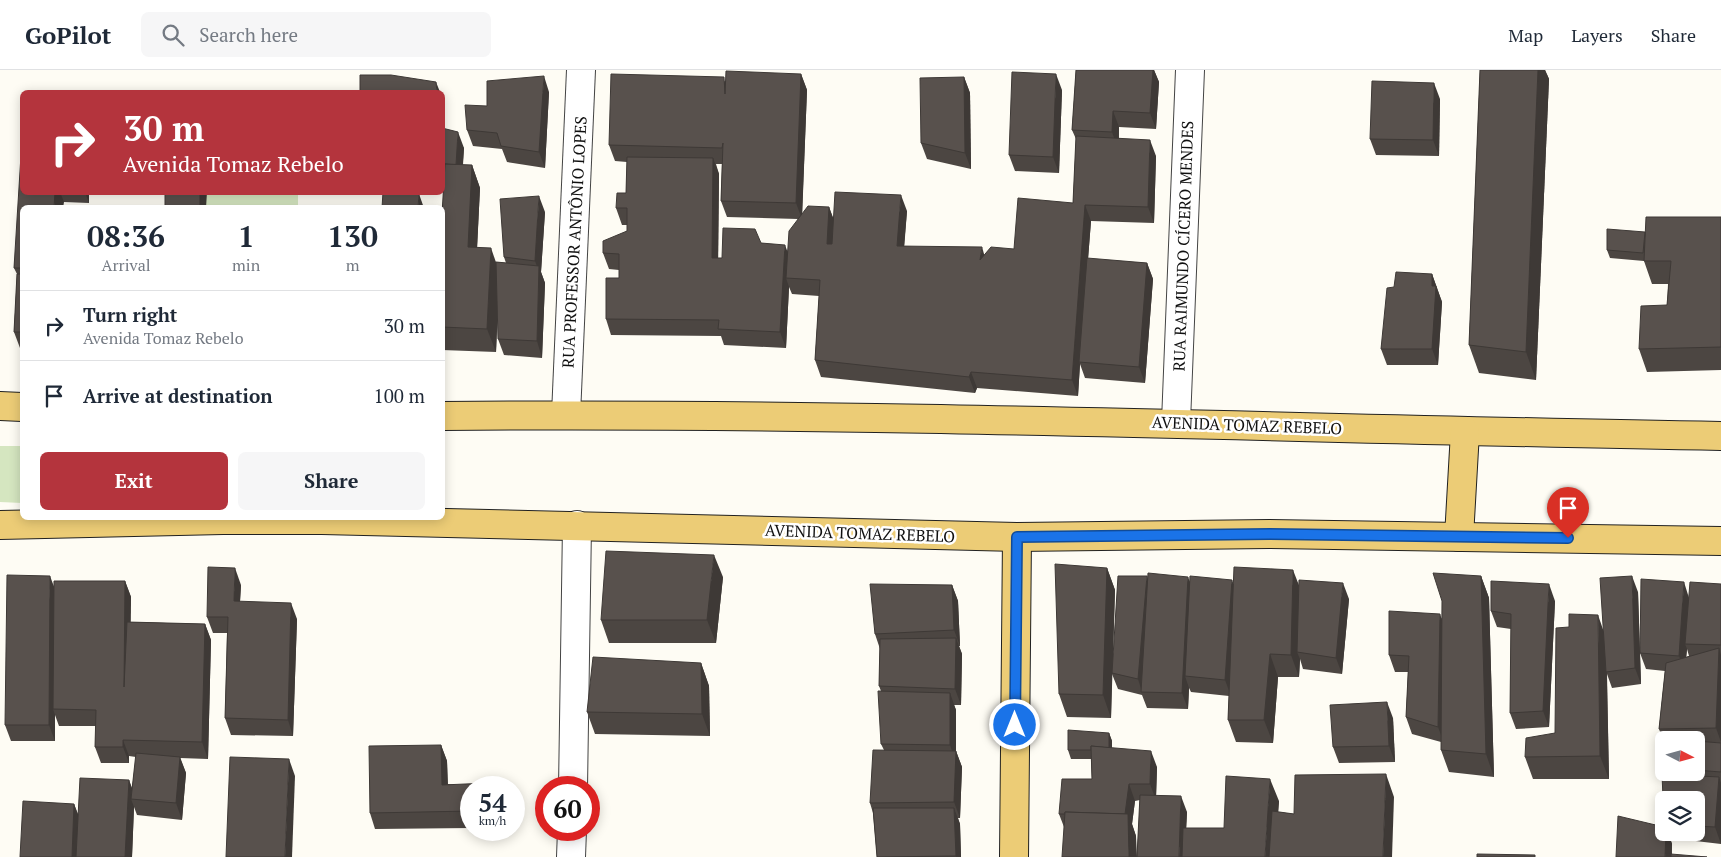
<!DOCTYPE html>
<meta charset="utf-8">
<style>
:root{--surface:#fff;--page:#f6f6f7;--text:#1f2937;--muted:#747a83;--line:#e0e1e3;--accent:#b4343d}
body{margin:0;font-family:"PT Serif",serif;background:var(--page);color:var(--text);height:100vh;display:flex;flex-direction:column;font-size:19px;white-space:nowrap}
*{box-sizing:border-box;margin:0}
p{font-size:16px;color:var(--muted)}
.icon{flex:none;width:28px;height:28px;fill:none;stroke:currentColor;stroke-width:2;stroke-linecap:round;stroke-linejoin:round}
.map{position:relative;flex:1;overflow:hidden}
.side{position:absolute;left:20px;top:135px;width:425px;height:315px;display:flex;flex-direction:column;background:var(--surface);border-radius:8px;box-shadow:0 2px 12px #0003}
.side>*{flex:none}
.banner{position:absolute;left:20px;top:20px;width:425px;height:105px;border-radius:8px;box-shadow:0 2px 12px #0003;background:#b4343d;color:#fff;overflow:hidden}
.needle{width:32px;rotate:96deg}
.controls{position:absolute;left:1655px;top:661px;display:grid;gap:10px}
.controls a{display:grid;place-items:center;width:50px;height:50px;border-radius:8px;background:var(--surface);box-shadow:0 2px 12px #0003;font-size:25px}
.speed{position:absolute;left:460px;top:706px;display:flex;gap:10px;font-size:25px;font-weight:700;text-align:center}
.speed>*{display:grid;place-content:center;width:65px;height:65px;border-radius:50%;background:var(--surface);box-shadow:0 2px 12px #0003;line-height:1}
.speed small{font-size:12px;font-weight:400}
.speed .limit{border:8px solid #d22;background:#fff;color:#111}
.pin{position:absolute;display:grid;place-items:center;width:42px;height:42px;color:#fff;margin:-51px -21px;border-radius:50% 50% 50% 0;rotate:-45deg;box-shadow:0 0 5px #0007}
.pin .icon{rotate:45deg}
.me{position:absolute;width:55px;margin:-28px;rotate:0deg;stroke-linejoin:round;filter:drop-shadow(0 0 4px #0008)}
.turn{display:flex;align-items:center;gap:18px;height:105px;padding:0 20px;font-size:22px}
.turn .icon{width:65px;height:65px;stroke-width:2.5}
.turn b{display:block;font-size:35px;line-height:42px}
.eta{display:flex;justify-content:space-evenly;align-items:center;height:85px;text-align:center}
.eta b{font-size:30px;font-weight:700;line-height:35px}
.cta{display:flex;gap:10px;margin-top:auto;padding:10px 20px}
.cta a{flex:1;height:58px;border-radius:8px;background:var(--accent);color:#fff;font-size:20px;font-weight:700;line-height:58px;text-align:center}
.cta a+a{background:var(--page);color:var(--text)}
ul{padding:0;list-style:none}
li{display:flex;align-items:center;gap:15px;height:70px;padding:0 20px;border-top:1px solid var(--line)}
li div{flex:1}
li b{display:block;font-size:19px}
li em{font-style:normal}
header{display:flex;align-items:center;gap:30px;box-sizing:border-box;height:70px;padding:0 25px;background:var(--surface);border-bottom:1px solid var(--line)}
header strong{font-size:24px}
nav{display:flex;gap:28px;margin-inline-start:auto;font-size:18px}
.search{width:350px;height:45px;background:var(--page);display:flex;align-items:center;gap:12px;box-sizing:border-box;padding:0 18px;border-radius:8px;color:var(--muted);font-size:19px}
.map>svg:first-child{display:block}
.green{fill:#d5e6c0}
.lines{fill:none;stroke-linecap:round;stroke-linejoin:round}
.street-casing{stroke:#434343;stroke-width:30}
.primary-casing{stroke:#212121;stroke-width:30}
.street{stroke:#fff;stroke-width:28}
.primary{stroke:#eccc76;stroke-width:28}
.wall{fill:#4c4642;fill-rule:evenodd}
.shaded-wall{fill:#3e3936}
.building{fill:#58514d;stroke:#3e3936}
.route-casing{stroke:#114b97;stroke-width:12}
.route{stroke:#1a73e8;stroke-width:9}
.labels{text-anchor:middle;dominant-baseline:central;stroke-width:5;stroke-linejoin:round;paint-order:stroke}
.street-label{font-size:16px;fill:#101010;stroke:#fff}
</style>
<header>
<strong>GoPilot</strong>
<div class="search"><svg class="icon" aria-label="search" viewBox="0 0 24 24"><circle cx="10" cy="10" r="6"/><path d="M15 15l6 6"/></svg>Search here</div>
<nav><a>Map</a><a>Layers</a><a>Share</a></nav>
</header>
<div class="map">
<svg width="1721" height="787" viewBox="0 0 1721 787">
<rect width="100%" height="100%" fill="#fefcf4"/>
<g class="green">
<path d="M298,122V137L188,138L184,123Z"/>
<path d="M0,376H22V433L0,432Z"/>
</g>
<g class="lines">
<g class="street-casing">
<g id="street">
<path d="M566,345L581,0"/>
<path d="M1176,352L1190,0"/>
<path d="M573,718L577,455"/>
<path d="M571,787L572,760"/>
</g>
</g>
<g class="primary-casing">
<g id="primary">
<path d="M0,336L22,337"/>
<path d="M442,346C869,342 1295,359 1721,366"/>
<path d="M0,455L223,450H322L1017,467L1269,464L1721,471"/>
<path d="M1459,467L1465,362"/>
<path d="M1014,787L1017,467"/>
</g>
</g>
<use href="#street" class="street"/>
<use href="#primary" class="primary"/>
</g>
<g class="wall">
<path d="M1076,0H1154L1159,12L1156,59L1119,57V68L1156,86L1154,153L1091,151L1088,189L1147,193L1153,209L1145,313L1085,308L1080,294L1078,326L977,318L975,323L821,307L815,290L819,226L792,224L789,217L786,278L724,275L721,266L611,265L606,249L619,208V200L609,199L603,183L627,161V155H622L616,138L626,123L627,92L615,91L609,75L725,11L801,4L807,20L802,144L829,137L833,148L907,141L904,176L984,185L1014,179L1073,133L1076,69L1072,60ZM716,94H722L721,131L727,147L798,149L787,182L761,173L722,188H718L719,104Z"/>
<path d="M1480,0H1545L1549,9L1536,310L1479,303L1469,275Z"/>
<path d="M964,7L970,23L971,99L927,89L921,73Z"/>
<path d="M1062,20L1059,103L1015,101L1009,85Z"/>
<path d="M549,22L545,98L507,92L502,79L473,76L467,60L487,36Z"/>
<path d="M1440,29L1439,86L1376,85L1370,69Z"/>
<path d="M442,35L444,58L464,78L463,95H472L480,118L477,178L496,192L506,193L504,187L545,142L541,202L545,213L542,288L504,285L498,269V240L496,282L442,280V145L444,117H442Z"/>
<path d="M22,122H89V133L64,132L22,138V278H20L14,262L17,204L14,198Z"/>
<path d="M1721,147V300L1647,302L1639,279L1667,235L1668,214H1652L1644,191L1610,188L1607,180L1645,162Z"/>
<path d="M1432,204L1442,232L1438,295H1387L1381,279L1394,217Z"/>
<path d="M1107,498L1115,520L1113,584L1148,509L1233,514L1299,515L1349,529L1342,604L1303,599L1300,589L1299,607H1278L1273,673L1236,672L1228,650L1229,626L1191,622L1189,618L1188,639L1147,638L1142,625L1118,619L1112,604L1111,648L1067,647L1059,624Z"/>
<path d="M1481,506L1489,528L1494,707L1449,702L1441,680V672L1412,664L1406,647L1408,602H1395L1389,585L1442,548Z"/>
<path d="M723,507L716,573H609L601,550Z"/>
<path d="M125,511L131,527L130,552L205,554L211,570L208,689L180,688L186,703L182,750L137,745L134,737L132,787H20L74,734L78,744L129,710L132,719L136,687L129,686V693H101L95,677L96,656H59L55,645V671H11L5,655L54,515Z"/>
<path d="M1721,514V774L1670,768L1672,774V784L1616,787L1664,762H1696V730L1662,704L1660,699L1663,670L1659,659L1665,601L1646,599L1640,583L1689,527ZM1687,579L1689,586L1686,587ZM1664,670H1696V702H1664Z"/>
<path d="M241,515L240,532L297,549L293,666L231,665L225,648L227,563H213L207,547Z"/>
<path d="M952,515L958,531L960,576H959L962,584L961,635H954L956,640V681L962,697L960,748H958L960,754L961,787H877L873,743L870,733L884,680L881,674V621L879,616L880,579L875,564Z"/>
<path d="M1638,522L1641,614L1612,618L1607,604L1609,709H1533L1525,687L1555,663L1604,561Z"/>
<path d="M1555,531L1549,657L1516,659L1510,643L1511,559L1497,557L1491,541Z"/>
<path d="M701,593L709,616L710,666L595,664L587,642Z"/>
<path d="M1393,648L1395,692L1339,693L1333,677Z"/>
<path d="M1109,663L1112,671V678L1157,697L1156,726L1187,742L1186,758H1224L1279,731L1278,742L1294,744L1394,727L1137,787L1140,730L1135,731L1132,754L1136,766L1064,757L1059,744L1092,709L1091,689H1071L1068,680Z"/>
<path d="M441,675L447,691L448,714L471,718V758L375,759L370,743Z"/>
</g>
<g class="shaded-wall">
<path d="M1153,0H1154L1159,12L1156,59L1150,43Z"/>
<path d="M1538,0H1545L1549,9L1536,310L1526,282Z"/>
<path d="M801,4L807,20L802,149L796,133Z"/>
<path d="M1056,4L1062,20L1059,103L1053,87Z"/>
<path d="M544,6L549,22L545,98L539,82Z"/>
<path d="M964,7L970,23L971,99L965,83Z"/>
<path d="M436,12L440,22H437Z"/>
<path d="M1434,13L1440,29L1439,86L1433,70Z"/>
<path d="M442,35L445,73L442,68Z"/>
<path d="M1113,41L1119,57L1118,79L1112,62Z"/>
<path d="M458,62L464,78L461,117L456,101Z"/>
<path d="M1150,70L1156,86L1154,153L1148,137Z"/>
<path d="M713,88L719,104L718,204L712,188Z"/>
<path d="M472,95L480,118L476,200L468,177Z"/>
<path d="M55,122H60L64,132L63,138H54Z"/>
<path d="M85,122H89V133Z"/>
<path d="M200,122H207L206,138H200Z"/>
<path d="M419,124L424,138H418Z"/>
<path d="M901,125L907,141L903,192L897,176Z"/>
<path d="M539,126L545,142L541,202L545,213L542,288L537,271L539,202L535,191Z"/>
<path d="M1085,135L1091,151L1080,292H1079L1080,294L1078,326L1072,310Z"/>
<path d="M829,137L835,153L833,191L827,174Z"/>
<path d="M785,175L791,191L786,208L789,217L786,278L780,262Z"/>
<path d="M982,177L987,194L980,190Z"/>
<path d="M491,178L499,201L496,282L487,259Z"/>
<path d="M1147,193L1153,209L1145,313L1139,297Z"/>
<path d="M1432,204L1442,232L1438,295L1432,279Z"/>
<path d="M971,302L977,318L975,323L969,307Z"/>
<path d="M714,485L723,507L716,573L707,550Z"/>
<path d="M235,498L241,515L239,548L234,531Z"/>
<path d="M1107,498L1115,520L1111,648L1103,625Z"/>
<path d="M1293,500L1302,523L1297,582L1300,589L1299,607L1291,585Z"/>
<path d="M50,506L56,522L53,639L55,645V671L49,655Z"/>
<path d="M1147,506L1152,522L1142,622L1138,609Z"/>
<path d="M1481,506L1489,528L1494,707L1486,684Z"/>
<path d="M1632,506L1638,522L1641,614L1635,598Z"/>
<path d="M1188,507L1194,523L1185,606L1189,618L1188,639L1182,623Z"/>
<path d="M1232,510L1238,526L1231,626L1225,610Z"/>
<path d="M125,511L131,527L130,633L124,617Z"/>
<path d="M1684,512L1689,528L1685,574L1687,579L1685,602L1679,586Z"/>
<path d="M1343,513L1349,529L1342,604L1336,588Z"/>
<path d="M1549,514L1555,531L1549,657L1543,641Z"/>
<path d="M952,515L958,531L960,576L954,560Z"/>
<path d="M291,533L297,549L293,666L288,650Z"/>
<path d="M1440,544L1446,561L1444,673L1438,657Z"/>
<path d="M1598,545L1606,568L1609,709L1600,686Z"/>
<path d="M205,554L211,570L208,689L202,672Z"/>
<path d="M956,568L962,584L961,635L955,619Z"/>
<path d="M1719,578L1721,585V672L1716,658Z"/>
<path d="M1270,584L1278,607L1273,673L1264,650Z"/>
<path d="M701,593L709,616L710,666L702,644Z"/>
<path d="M950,623L956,640V683V681L962,697L960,748L954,732L955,690L950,675Z"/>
<path d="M1387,632L1393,648L1395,692L1389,676Z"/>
<path d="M1109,663L1112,671V689L1109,680Z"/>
<path d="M123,670L129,686V693L123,677Z"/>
<path d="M441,675L447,691L448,731L442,715Z"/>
<path d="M1151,681L1157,697L1156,730L1150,714Z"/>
<path d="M180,687L186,703L182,750L176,733Z"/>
<path d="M289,689L295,706L292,787H285Z"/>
<path d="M1386,704L1394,727L1392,787H1383Z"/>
<path d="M1719,707L1721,713V774L1715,757Z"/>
<path d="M1270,709L1279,731L1275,787H1265Z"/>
<path d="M129,710L135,726L131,729L134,737L132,787H125Z"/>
<path d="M1129,714L1135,731L1132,754L1136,766L1137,787H1129L1125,745Z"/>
<path d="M1181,726L1187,742L1185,787H1179Z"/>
<path d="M74,734L80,750L79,787H72Z"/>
<path d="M954,738L960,754L961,787H956V786Z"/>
<path d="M1666,762H1668L1672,774L1671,787H1665Z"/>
</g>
<g class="building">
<path d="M1076,0H1153L1150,43L1113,41L1112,62L1072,60Z"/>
<path d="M1480,0H1538L1526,282L1469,275Z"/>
<path d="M726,1L801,4L796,133L721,131L723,73L722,78L609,75L611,4L724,7L725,24Z"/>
<path d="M1012,2L1056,4L1053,87L1009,85Z"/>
<path d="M360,5H391L436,12L437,22H360Z"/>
<path d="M544,6L539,82L501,76L497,63L467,60L465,35L487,36V11Z"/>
<path d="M964,7L965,83L921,73L920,8Z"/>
<path d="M1372,11L1434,13L1433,70L1370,69Z"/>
<path d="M442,58L458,62L456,95L445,94V101H442Z"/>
<path d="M1076,66L1150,70L1148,137L1085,135L1072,310L971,302L969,307L815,290L820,210L786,208L789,161L808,136L829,137L827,174H832L835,122L901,125L897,176L982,177L980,190L991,177L1014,179L1018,128L1073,133Z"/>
<path d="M22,69V122H55L54,138H22V198H14Z"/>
<path d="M627,87L713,88L712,188H722L723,158L755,159L761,173L785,175L780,262L718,259L719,250L606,249V208H619V184L603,183V171L627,161V138H616L617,123H626Z"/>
<path d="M445,94L472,95L468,177L491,178L487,259L442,257V144Z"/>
<rect x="165" y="122" width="35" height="16"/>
<path d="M383,122L419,124L418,138H382Z"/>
<path d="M539,126L535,191L504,187L500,129Z"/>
<path d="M1646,147H1721V277L1639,279L1641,236L1667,235L1671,191H1644Z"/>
<path d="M1607,159L1645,162L1643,183L1607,180Z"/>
<path d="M1087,188L1147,193L1139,297L1079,292Z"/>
<path d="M496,192L539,196L537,271L498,269Z"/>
<path d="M1396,202L1432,204V216H1436L1432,279H1381L1387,218L1394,217Z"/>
<path d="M17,204H22V262H14Z"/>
<path d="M606,481L714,485L707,550H601Z"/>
<path d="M1055,494L1107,498L1103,625L1059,624Z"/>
<path d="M208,497L235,498L234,531L291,533L288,650L225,648L228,547H207Z"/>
<path d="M1234,497L1293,500L1291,585L1270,584L1264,650H1228Z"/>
<path d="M1148,503L1188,507L1182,623L1141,622Z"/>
<path d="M1433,503L1481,506L1486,684L1441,680L1442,531Z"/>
<path d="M7,505L50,506L49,655H5Z"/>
<path d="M1118,506H1147L1138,609L1112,603Z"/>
<path d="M1190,506L1232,510L1225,610L1185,606Z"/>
<path d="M1632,506L1635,598L1606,602L1600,508Z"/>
<path d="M1641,509L1684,512L1679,586L1640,583Z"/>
<path d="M1299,510L1343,513L1336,588L1297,582Z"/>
<path d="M54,511H125L124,617L127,552L205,554L202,672L123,670V677H95L96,640L53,639Z"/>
<path d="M1491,511L1549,514L1543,641L1510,643L1511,544L1491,541Z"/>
<path d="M1690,512L1721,514V575L1685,574Z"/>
<path d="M870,514L952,515L954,560L875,564Z"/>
<path d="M1389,541L1440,544L1438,657L1406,647L1409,586L1389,585Z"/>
<path d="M1569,544L1598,545L1600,686L1525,687L1526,668L1555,663L1556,558L1569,557Z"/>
<path d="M956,568L955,619L879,616L880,569Z"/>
<path d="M1719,578L1716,658L1659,659L1666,593Z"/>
<path d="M593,587L701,593L702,644L587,642Z"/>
<path d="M878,621L950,623V675L881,674Z"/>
<path d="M1387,632L1389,676L1333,677L1330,635Z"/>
<path d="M1068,660L1109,663V678L1091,676V680H1068Z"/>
<path d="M1662,669L1671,670H1664V699H1660Z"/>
<path d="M1696,671L1721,673V702L1696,700Z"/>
<path d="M441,675L442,715L489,713V718H471V741L370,743L369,676Z"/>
<path d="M1091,676L1151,681L1150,714H1129L1125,744L1065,742V744H1059L1062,709H1092Z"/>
<path d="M873,680L956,681L954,732L870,733Z"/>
<path d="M136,683L180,687L176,733L131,729Z"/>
<path d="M230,687L289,689L285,787H226Z"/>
<path d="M1386,704L1383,787H1269L1272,741L1294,744L1295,705Z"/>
<path d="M1662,704L1719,707L1715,757L1696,756V730H1664V752Z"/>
<path d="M1226,706L1270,709L1265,787H1182L1183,758H1224Z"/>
<path d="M80,708L129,710L125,787H76Z"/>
<path d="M1140,725L1181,726L1179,787H1137Z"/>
<path d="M23,731L74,734L72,787H20Z"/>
<path d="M873,738H954L956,786L877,787Z"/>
<path d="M1065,742L1128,744L1129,787H1062Z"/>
<path d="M1618,746L1664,757V762H1666L1665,787H1616Z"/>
<path d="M1477,784L1535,785V787H1477Z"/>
<path d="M1671,784L1707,787H1671Z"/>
</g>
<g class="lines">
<g class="route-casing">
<path id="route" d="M1015,655L1017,467L1270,464L1568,468"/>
</g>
<use href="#route" class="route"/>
</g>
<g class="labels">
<g class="street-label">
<text transform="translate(574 172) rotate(-87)">RUA PROFESSOR ANTÔNIO LOPES</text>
<text transform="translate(1183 176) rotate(-88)">RUA RAIMUNDO CÍCERO MENDES</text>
<text transform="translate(1247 355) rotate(2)">AVENIDA TOMAZ REBELO</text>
<text transform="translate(860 463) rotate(2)">AVENIDA TOMAZ REBELO</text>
</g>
</g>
</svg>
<div class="controls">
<a><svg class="needle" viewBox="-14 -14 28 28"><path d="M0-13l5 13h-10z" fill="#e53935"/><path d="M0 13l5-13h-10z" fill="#747a83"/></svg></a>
<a><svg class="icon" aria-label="layers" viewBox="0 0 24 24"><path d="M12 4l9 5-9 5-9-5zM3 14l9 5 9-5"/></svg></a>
</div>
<div class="speed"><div>54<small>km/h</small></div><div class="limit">60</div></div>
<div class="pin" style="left:1568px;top:468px;background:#d93025"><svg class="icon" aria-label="arrive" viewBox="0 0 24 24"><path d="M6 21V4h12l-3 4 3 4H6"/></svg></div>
<svg class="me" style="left:1015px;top:655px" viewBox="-20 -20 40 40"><circle r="17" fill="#1a73e8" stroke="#fff" stroke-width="3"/><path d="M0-11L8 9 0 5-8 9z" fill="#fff"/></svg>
<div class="banner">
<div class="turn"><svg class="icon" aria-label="right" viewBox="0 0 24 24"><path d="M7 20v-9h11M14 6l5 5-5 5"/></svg><div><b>30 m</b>Avenida Tomaz Rebelo</div></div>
</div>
<section class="side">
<div class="eta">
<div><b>08:36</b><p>Arrival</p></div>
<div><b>1</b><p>min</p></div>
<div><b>130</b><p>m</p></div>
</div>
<ul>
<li><svg class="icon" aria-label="right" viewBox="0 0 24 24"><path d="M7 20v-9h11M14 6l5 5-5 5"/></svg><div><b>Turn right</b><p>Avenida Tomaz Rebelo</p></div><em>30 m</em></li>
<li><svg class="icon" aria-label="arrive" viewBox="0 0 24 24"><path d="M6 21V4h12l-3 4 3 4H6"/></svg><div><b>Arrive at destination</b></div><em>100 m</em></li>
</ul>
<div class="cta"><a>Exit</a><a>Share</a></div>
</section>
</div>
